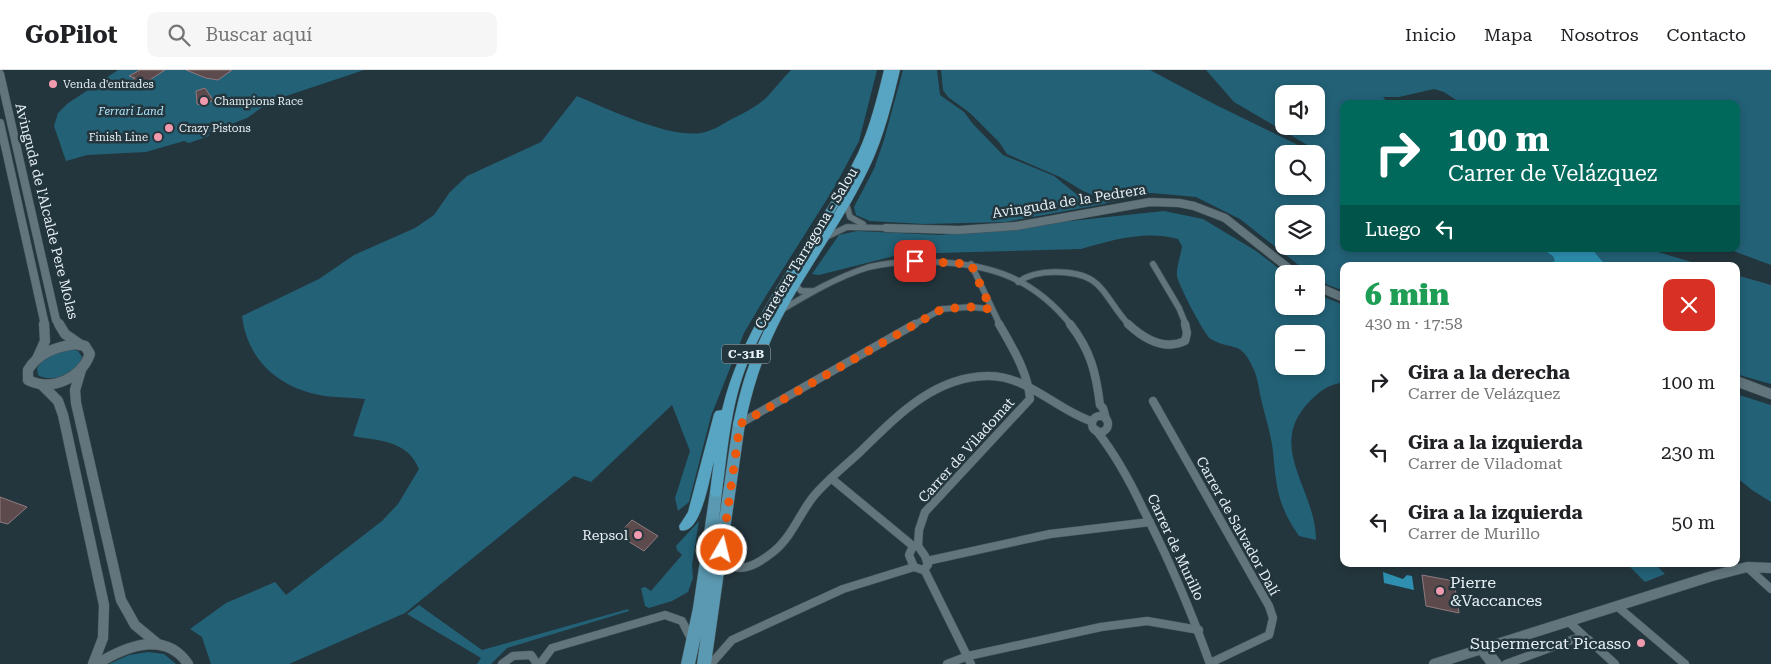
<!DOCTYPE html>
<html lang="es">
<meta charset="utf-8">
<style>
:root{--surface:#fff;--page:#f6f6f6;--text:#202124;--muted:#757577;--line:#e0e0e0}
body{margin:0;font-family:"Roboto Serif",serif;background:var(--page);color:var(--text);height:100vh;display:flex;flex-direction:column;font-size:19px;white-space:nowrap}
*{box-sizing:border-box;margin:0}
p{font-size:16px;color:var(--muted)}
.icon{flex:none;width:28px;height:28px;fill:none;stroke:currentColor;stroke-width:2;stroke-linecap:round;stroke-linejoin:round}
.map{position:relative;flex:1;overflow:hidden}
.panel{position:absolute;left:1340px;top:192px;width:400px;height:305px;display:flex;flex-direction:column;background:var(--surface);border-radius:10px;box-shadow:0 2px 8px #0003}
.panel>*{flex:none}
.top-card{position:absolute;left:1340px;top:30px;width:400px;height:152px;border-radius:10px;box-shadow:0 2px 8px #0003;background:#00695c;color:#fff;overflow:hidden}
.tools{position:absolute;left:1275px;top:15px;display:grid;gap:10px}
.tools a{display:grid;place-items:center;width:50px;height:50px;border-radius:10px;background:var(--surface);box-shadow:0 2px 8px #0003;font-size:25px}
.pin{position:absolute;display:grid;place-items:center;width:42px;height:42px;color:#fff;margin:-21px;border-radius:10px;box-shadow:0 2px 8px #0006}
.me{position:absolute;width:55px;margin:-28px;rotate:8deg;stroke-linejoin:round;filter:drop-shadow(0 0 4px #0008)}
.turn{display:flex;align-items:center;gap:18px;height:105px;padding:0 25px;font-size:22px}
.turn .icon{width:65px;height:65px;stroke-width:2.5}
.turn b{display:block;font-size:35px;line-height:42px}
.then{display:flex;align-items:center;height:48px;padding:0 25px;background:#0003;gap:10px;font-size:19px}
.round{display:grid;place-items:center;flex:none;width:52px;height:52px;border-radius:10px;background:var(--page)}
.summary{display:flex;align-items:center;justify-content:space-between;height:85px;padding:0 25px}
h1{font-size:30px;font-weight:800;line-height:38px;color:#1e9e55}
ul{padding:0;list-style:none}
li{display:flex;align-items:center;gap:15px;height:70px;padding:0 25px}
li div{flex:1}
li b{display:block;font-size:19px}
li em{font-style:normal}
header{display:flex;align-items:center;gap:30px;box-sizing:border-box;height:70px;padding:0 25px;background:var(--surface);border-bottom:1px solid var(--line)}
header strong{font-size:24px}
nav{display:flex;gap:28px;margin-inline-start:auto;font-size:18px}
.search{width:350px;height:45px;background:var(--page);display:flex;align-items:center;gap:12px;box-sizing:border-box;padding:0 18px;border-radius:10px;color:var(--muted);font-size:19px}
.map>svg:first-child{display:block}
.green{fill:#236177;fill-rule:evenodd}
.water{fill:#2e8fb0}
.building{fill:#5c4a4d;stroke:#8f7b7f}
.lines{fill:none;stroke-linecap:round;stroke-linejoin:round}
.pedestrian-casing{stroke:#45545a;stroke-width:7}
.minor-far1-casing{stroke:#45545a;stroke-width:7}
.minor-casing{stroke:#45545a;stroke-width:9}
.tertiary-far1-casing{stroke:#45545a;stroke-width:9}
.tertiary-casing{stroke:#45545a;stroke-width:11}
.primary-casing{stroke:#45545a;stroke-width:1}
.trunk-casing{stroke:#45545a;stroke-width:1}
.pedestrian{stroke:#62757d;stroke-width:5.5}
.minor-far1{stroke:#62757d;stroke-width:5.5}
.minor{stroke:#62757d;stroke-width:8}
.tertiary-far1{stroke:#62757d;stroke-width:8}
.tertiary{stroke:#62757d;stroke-width:10}
.primary{fill:#5a99b1;fill-rule:evenodd}
.trunk{fill:#57a5c2;fill-rule:evenodd}
.route{stroke:#ea580c;stroke-width:9;stroke-dasharray:0 16.2}
.poi-dot{fill:#f29aad;stroke:#24363d;stroke-width:2}
.labels{text-anchor:middle;dominant-baseline:central;stroke-width:5;stroke-linejoin:round;paint-order:stroke}
.far-poi-label{font-size:11px;fill:#e6f0f5;stroke:#24363d;text-anchor:start}
.far-park-label{font-size:11px;font-style:italic;fill:#b0e5fc;stroke:#24363d}
.shield{fill:#24363d;stroke:#acb8be;stroke-width:1}
.shield-label{font-size:12px;font-weight:bold;fill:#e6f0f5}
.street-label{font-size:14px;fill:#e6f0f5;stroke:#24363d}
.poi-label{font-size:14px;fill:#e6f0f5;stroke:#24363d;text-anchor:end}
.near-poi-label{font-size:16px;fill:#e6f0f5;stroke:#24363d;text-anchor:start}
</style>
<header>
<strong>GoPilot</strong>
<div class="search"><svg class="icon" aria-label="search" viewBox="0 0 24 24"><circle cx="10" cy="10" r="6"/><path d="M15 15l6 6"/></svg>Buscar aquí</div>
<nav><a>Inicio</a><a>Mapa</a><a>Nosotros</a><a>Contacto</a></nav>
</header>
<div class="map">
<svg width="1771" height="594" viewBox="0 0 1771 594">
<rect width="100%" height="100%" fill="#24363d"/>
<g class="green">
<path d="M118,0H364L271,31L247,48L208,63L209,66L189,73L184,71L146,82L87,85L66,91L54,56L58,43L67,34Z"/>
<path d="M791,0H877L859,71L834,118L764,229L744,263L711,346L689,432L678,441L675,428L690,381L672,335L591,412L574,406L405,543L289,594H211L202,567L190,559L226,533L275,512L286,525L382,451L398,434L419,399C407,370 380,371 353,366L365,329C348,327 330,328 315,324C274,314 247,287 242,246L319,209L354,185L415,158L434,145L450,122L467,106L541,72L577,26C608,39 668,68 701,63C714,61 725,52 736,47C747,41 759,35 768,26C776,17 783,8 791,0Z"/>
<path d="M903,0H937L940,25L964,42L973,54L1003,85L1054,106L1075,123L1089,129L1113,132L1110,126H1095L1083,121L1060,107L1007,84L999,72L970,43L948,27L943,20L941,0H1150L1216,35L1300,76H1309L1234,32L1206,0H1771V195L1728,179H1736V34H1462L1444,22L1434,19L1399,27H1383L1389,34H1344V179H1648L1705,196H1344V221L1328,215L1316,207V204H1312L1301,197L1240,149L1196,127L1151,123L1099,135L1005,152L924,154L870,151L856,145L854,137L874,99L884,70ZM1284,24H1316V56H1284ZM1284,84H1316V116H1284ZM1284,144H1316V176H1284Z"/>
<path d="M1164,141L1203,149L1256,181L1286,204H1284V236H1316V224L1344,235V313C1330,313 1320,321 1311,330C1264,376 1316,418 1316,470L1299,466C1278,436 1276,417 1273,381C1271,364 1265,346 1261,329C1259,320 1258,309 1254,300C1240,268 1233,282 1211,269C1205,266 1178,214 1177,206C1176,196 1181,186 1182,176L1178,169C1147,160 1111,170 1081,179L902,184L819,205L812,204L839,165L857,161L940,165ZM1284,264H1316V296H1284Z"/>
<path d="M1736,205L1771,215V314L1736,304Z"/>
<path d="M72,279L78,281L82,287C78,302 52,314 38,305L37,298C45,285 58,282 72,279Z"/>
<path d="M1736,324L1771,335V432L1752,420L1736,407Z"/>
<path d="M699,451L692,495L693,508L688,522L672,531L649,538L645,536L641,518L645,517L651,521L682,485L677,480L676,476Z"/>
<path d="M1636,494H1655L1665,504L1645,512L1629,496Z"/>
<path d="M419,535L482,580L628,539L629,541L507,578L491,594H477L481,588L407,544Z"/>
<path d="M148,582L164,584L176,594H109L129,585Z"/>
</g>
<g class="water">
<path d="M1548,179H1592L1606,196H1540L1555,191L1553,186L1548,183Z"/>
<path d="M1383,502L1403,509L1407,505L1412,506L1414,520L1384,513Z"/>
</g>
<g class="building">
<path d="M140,0H165L145,13L132,10L135,8L129,6Z"/>
<path d="M186,0H232L218,10L206,8Z"/>
<path d="M205,18L213,30L203,36L197,34L196,21Z"/>
<path d="M0,427L27,437L8,454L0,452Z"/>
<path d="M632,450L658,466L644,481L618,465Z"/>
<path d="M1422,505L1454,511L1459,543L1426,536Z"/>
</g>
<g class="lines">
<g class="pedestrian-casing">
<path id="pedestrian" d="M1479,580L1490,594"/>
</g>
<g class="minor-far1-casing">
<g id="minor-far1">
<path d="M846,133L850,147L863,154"/>
<path d="M826,167L847,157L886,158"/>
<path d="M971,194L1000,255"/>
<path d="M1153,194L1179,238L1186,255"/>
<path d="M1018,212C1029,204 1042,202 1055,202C1104,202 1101,224 1129,255"/>
<path d="M795,214L801,221H812"/>
<path d="M780,241C808,224 837,207 869,197C890,192 912,191 934,192C992,194 1034,209 1071,255"/>
<path d="M913,255L942,239L970,237L991,239"/>
</g>
</g>
<g class="minor-casing">
<g id="minor">
<path d="M1070,254C1091,281 1096,303 1100,335L1103,338L1106,349"/>
<path d="M1128,254C1143,268 1164,281 1185,271L1187,263L1185,254"/>
<path d="M1153,331L1269,536L1273,548L1269,565L1210,593"/>
<circle cx="1100" cy="354" r="8"/>
<path d="M739,354L915,254"/>
<path d="M1096,360C1115,384 1130,411 1143,439C1169,489 1191,541 1210,594"/>
<path d="M832,409L913,476"/>
<path d="M913,476H918L925,486L928,495L923,500L914,497L909,485Z"/>
<path d="M918,476L919,460L925,442L1030,329C1028,302 1012,277 999,254"/>
<path d="M723,485C734,509 758,494 773,482C791,468 799,445 813,427C827,410 844,397 860,382C896,347 933,307 987,306C1027,305 1055,339 1091,351"/>
<path d="M927,491L1050,464L1150,452"/>
<path d="M1747,497L1771,519"/>
<path d="M924,499L971,594"/>
<path d="M1618,537L1685,594"/>
<path d="M1569,552L1588,570"/>
<path d="M1486,578L1498,594"/>
<path d="M502,594L513,586L531,585L537,594"/>
<path d="M540,594L552,578L665,545L682,551L690,567"/>
<path d="M711,594L732,570L843,519L914,497"/>
<path d="M947,594L968,586L1101,557L1147,551L1199,560"/>
<path d="M1506,594L1577,568L1589,570L1615,594"/>
</g>
</g>
<g class="tertiary-far1-casing">
<g id="tertiary-far1">
<path d="M0,4L56,250L60,255"/>
<path d="M0,53L45,255"/>
<path d="M886,158L959,160L1016,156L1150,132L1179,133L1194,136L1225,148L1296,204"/>
<path d="M1316,216L1344,228"/>
</g>
</g>
<g class="tertiary-casing">
<g id="tertiary">
<path d="M59,254L65,264L81,275"/>
<path d="M75,274L85,276L90,284C81,308 52,322 28,310V300C38,283 56,277 75,274Z"/>
<path d="M37,289L45,271L44,254"/>
<path d="M81,300L75,320L76,333L121,530L135,555L158,574"/>
<path d="M1736,311L1771,324"/>
<path d="M42,315L58,331L63,345L104,535L103,568L93,594"/>
<path d="M97,594C126,576 165,560 188,594"/>
<path d="M1434,594L1712,506L1747,497L1771,498"/>
</g>
</g>
<g class="primary-casing">
<path id="primary" d="M739,349L743,351L745,354L711,594H697L701,566L695,594H681L693,538L710,422L712,418L716,417L720,418L722,422L719,450L733,354L735,351Z"/>
</g>
<g class="trunk-casing">
<path id="trunk" d="M884,0H900C892,33 884,67 869,98C843,153 804,202 777,257C762,288 752,320 745,354L743,357H735L733,354C738,331 743,309 752,288C777,225 820,169 853,111C859,100 864,89 869,78C836,154 780,216 748,292C731,333 728,378 722,422L720,426L716,427L712,426L710,422L714,391C710,405 701,467 680,460L679,456L688,442L714,344L716,341L722,340C745,243 815,171 858,83C870,57 877,28 884,0Z"/>
</g>
<use href="#pedestrian" class="pedestrian"/>
<use href="#minor-far1" class="minor-far1"/>
<use href="#minor" class="minor"/>
<use href="#tertiary-far1" class="tertiary-far1"/>
<use href="#tertiary" class="tertiary"/>
<use href="#primary" class="primary"/>
<use href="#trunk" class="trunk"/>
</g>
<g class="lines">
<path class="route" d="M722,480L740,354L942,239L970,237L991,239L971,194L915,191"/>
</g>
<g class="poi-dot">
<circle cx="53" cy="14" r="5"/>
<circle cx="204" cy="31" r="5"/>
<circle cx="169" cy="58" r="5"/>
<circle cx="158" cy="67" r="5"/>
<circle cx="638" cy="465" r="5"/>
<circle cx="1440" cy="521" r="5"/>
<circle cx="1641" cy="573" r="5"/>
</g>
<g class="labels">
<g class="far-poi-label">
<text x="63" y="14">Venda d'entrades</text>
<text x="214" y="31">Champions Race</text>
<text x="179" y="58">Crazy Pistons</text>
<text x="148" y="67" text-anchor="end">Finish Line</text>
</g>
<g class="far-park-label">
<text x="131" y="41">Ferrari Land</text>
</g>
<rect class="shield" x="722" y="274.5" width="48" height="19" rx="4"/>
<g class="shield-label">
<text x="746" y="284">C-31B</text>
</g>
<g class="street-label">
<text transform="translate(1069 131) rotate(-9)">Avinguda de la Pedrera</text>
<text transform="translate(47 141) rotate(76)">Avinguda de l'Alcalde Pere Molas</text>
<text transform="translate(806 178) rotate(-59)">Carretera Tarragona - Salou</text>
<text transform="translate(966 380) rotate(-48)">Carrer de Viladomat</text>
<text transform="translate(1238 456) rotate(61)">Carrer de Salvador Dalí</text>
<text transform="translate(1176 477) rotate(65)">Carrer de Murillo</text>
</g>
<g class="poi-label">
<text x="628" y="465">Repsol</text>
</g>
<g class="near-poi-label">
<text x="1450" y="512">Pierre<tspan x="1450" dy="18">&amp;Vaccances</tspan></text>
<text x="1631" y="573" text-anchor="end">Supermercat Picasso</text>
</g>
</g>
</svg>
<div class="tools">
<a><svg class="icon" aria-label="sound" viewBox="0 0 24 24"><path d="M4 9h4l5-4v14l-5-4H4zM17 9q2 3 0 6"/></svg></a>
<a><svg class="icon" aria-label="search" viewBox="0 0 24 24"><circle cx="10" cy="10" r="6"/><path d="M15 15l6 6"/></svg></a>
<a><svg class="icon" aria-label="layers" viewBox="0 0 24 24"><path d="M12 4l9 5-9 5-9-5zM3 14l9 5 9-5"/></svg></a>
<a>+</a>
<a>−</a>
</div>
<div class="pin" style="left:915px;top:191px;background:#d93025"><svg class="icon" aria-label="arrive" viewBox="0 0 24 24"><path d="M6 21V4h12l-3 4 3 4H6"/></svg></div>
<svg class="me" style="left:722px;top:480px" viewBox="-20 -20 40 40"><circle r="17" fill="#ea580c" stroke="#fff" stroke-width="3"/><path d="M0-11L8 9 0 5-8 9z" fill="#fff"/></svg>
<div class="top-card">
<div class="turn"><svg class="icon" aria-label="right" viewBox="0 0 24 24"><path d="M7 20v-9h11M14 6l5 5-5 5"/></svg><div><b>100 m</b>Carrer de Velázquez</div></div>
<div class="then">Luego<svg class="icon" aria-label="left" viewBox="0 0 24 24"><path d="M17 20v-9H6M10 6l-5 5 5 5"/></svg></div>
</div>
<section class="panel">
<div class="summary"><div><h1>6 min</h1><p>430 m · 17:58</p></div><a class="round" style="background:#d93025;color:#fff"><svg class="icon" aria-label="close" viewBox="0 0 24 24"><path d="M6 6l12 12M18 6L6 18"/></svg></a></div>
<ul>
<li><svg class="icon" aria-label="right" viewBox="0 0 24 24"><path d="M7 20v-9h11M14 6l5 5-5 5"/></svg><div><b>Gira a la derecha</b><p>Carrer de Velázquez</p></div><em>100 m</em></li>
<li><svg class="icon" aria-label="left" viewBox="0 0 24 24"><path d="M17 20v-9H6M10 6l-5 5 5 5"/></svg><div><b>Gira a la izquierda</b><p>Carrer de Viladomat</p></div><em>230 m</em></li>
<li><svg class="icon" aria-label="left" viewBox="0 0 24 24"><path d="M17 20v-9H6M10 6l-5 5 5 5"/></svg><div><b>Gira a la izquierda</b><p>Carrer de Murillo</p></div><em>50 m</em></li>
</ul>
</section>
</div>
